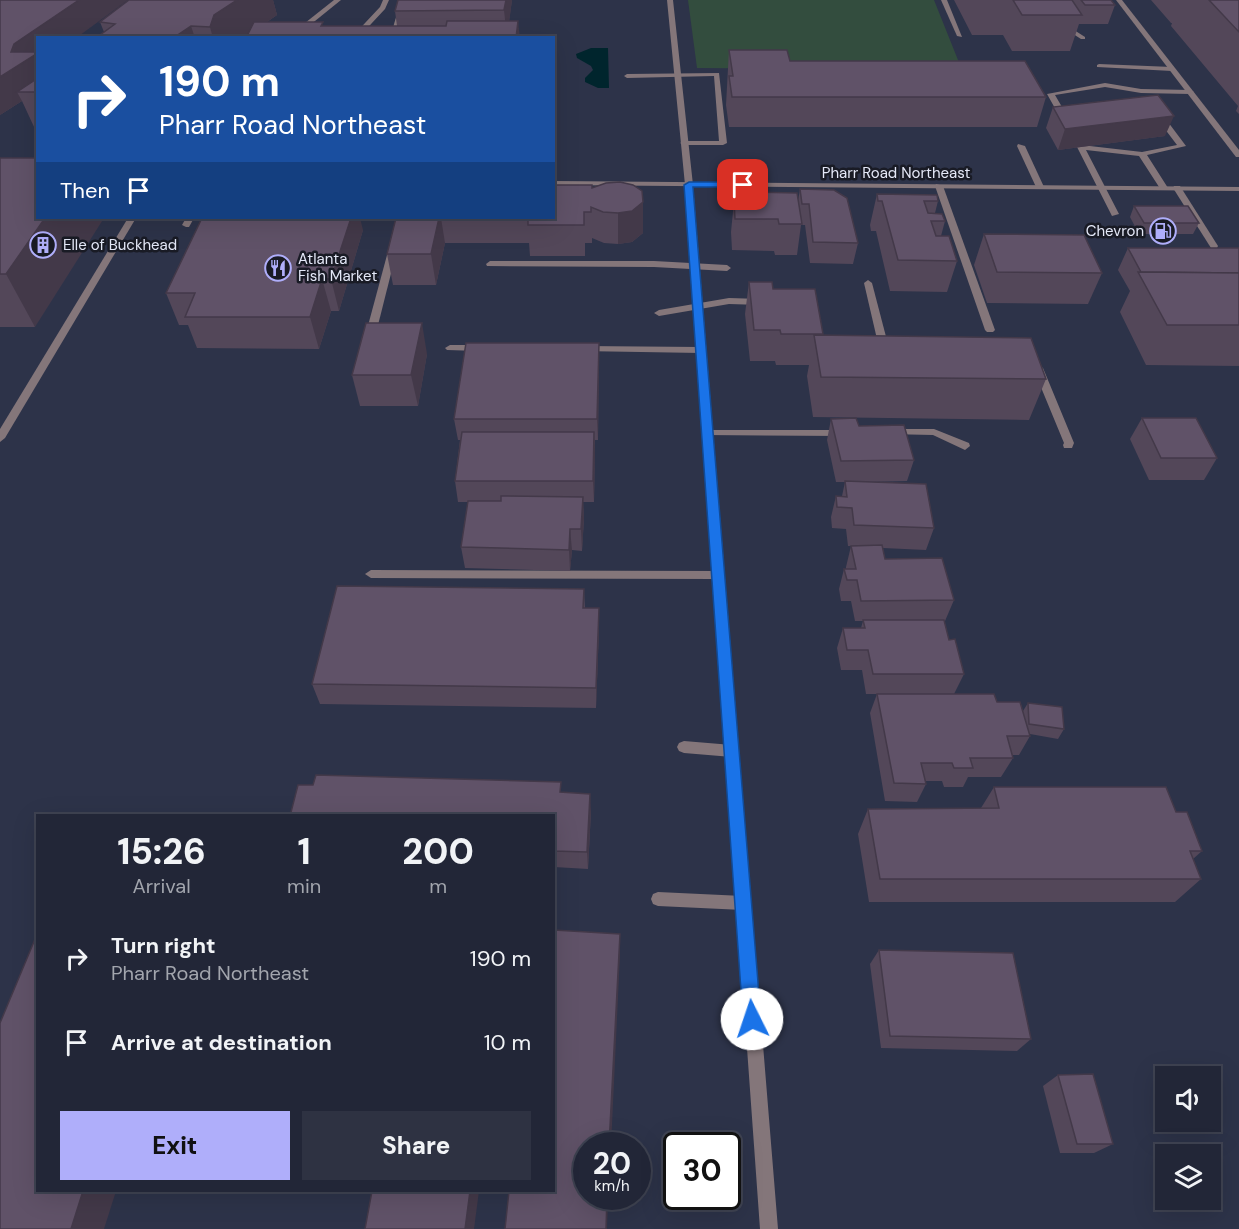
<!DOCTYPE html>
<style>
:root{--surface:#222637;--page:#2e3242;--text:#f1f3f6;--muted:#a2a5ad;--line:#3f4352;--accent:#afaefa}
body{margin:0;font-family:"DM Sans",sans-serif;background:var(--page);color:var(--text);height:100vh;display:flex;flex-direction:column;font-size:22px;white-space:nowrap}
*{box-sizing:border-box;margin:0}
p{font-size:20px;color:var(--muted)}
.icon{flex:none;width:33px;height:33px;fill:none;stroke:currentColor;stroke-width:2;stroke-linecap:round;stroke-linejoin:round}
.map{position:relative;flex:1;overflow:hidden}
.side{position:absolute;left:36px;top:814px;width:519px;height:378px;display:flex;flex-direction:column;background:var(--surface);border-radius:0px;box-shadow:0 6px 24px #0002,0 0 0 2px var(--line)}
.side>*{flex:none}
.hud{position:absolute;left:36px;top:36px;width:519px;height:183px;border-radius:0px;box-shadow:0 6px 24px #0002,0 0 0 2px var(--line);background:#1a4fa0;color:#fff;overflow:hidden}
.buttons{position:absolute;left:1155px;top:1066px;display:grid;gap:12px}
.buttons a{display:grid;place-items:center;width:66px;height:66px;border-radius:0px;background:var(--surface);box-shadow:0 6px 24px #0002,0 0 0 2px var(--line);font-size:30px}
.speed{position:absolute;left:573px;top:1132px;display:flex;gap:12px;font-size:30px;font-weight:700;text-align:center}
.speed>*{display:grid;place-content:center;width:78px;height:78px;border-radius:50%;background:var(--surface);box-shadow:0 6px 24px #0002,0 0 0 2px var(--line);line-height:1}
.speed small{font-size:15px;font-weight:400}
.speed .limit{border:3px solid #111;border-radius:9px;background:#fff;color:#111}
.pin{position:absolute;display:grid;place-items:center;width:51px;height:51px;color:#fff;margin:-26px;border-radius:12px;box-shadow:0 3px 9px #0006}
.me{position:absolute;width:66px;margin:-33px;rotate:356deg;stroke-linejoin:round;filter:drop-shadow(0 0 4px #0008)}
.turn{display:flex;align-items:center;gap:21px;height:126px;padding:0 24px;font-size:27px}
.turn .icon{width:78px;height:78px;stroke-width:2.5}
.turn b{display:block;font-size:42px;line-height:51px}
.then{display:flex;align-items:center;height:57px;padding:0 24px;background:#0003;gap:12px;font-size:22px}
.eta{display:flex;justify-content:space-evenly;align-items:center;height:102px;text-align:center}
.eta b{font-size:36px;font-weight:800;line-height:42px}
.action{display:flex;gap:12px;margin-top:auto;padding:12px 24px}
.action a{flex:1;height:69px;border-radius:0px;background:var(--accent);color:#111;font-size:24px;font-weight:800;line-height:69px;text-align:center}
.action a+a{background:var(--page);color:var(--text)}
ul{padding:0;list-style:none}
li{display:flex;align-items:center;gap:18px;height:84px;padding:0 24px}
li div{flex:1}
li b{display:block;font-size:22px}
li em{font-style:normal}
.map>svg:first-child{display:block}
.green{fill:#334d3e}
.water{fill:#00252d}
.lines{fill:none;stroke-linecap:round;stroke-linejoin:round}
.service{fill:#84767a;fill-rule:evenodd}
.minor{fill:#84767a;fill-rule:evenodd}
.tertiary{fill:#84767a;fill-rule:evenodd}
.wall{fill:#534759}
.shaded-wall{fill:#433949}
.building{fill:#605268;stroke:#433949;stroke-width:1.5}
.route{fill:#1a73e8;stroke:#114b97;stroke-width:1.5}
.labels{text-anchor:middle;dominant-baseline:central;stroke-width:5;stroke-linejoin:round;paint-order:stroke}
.far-street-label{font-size:15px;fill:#e4e8f7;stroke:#191b25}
.far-poi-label{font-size:15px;fill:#e4e8f7;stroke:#191b25;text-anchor:start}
</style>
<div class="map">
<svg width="1239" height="1229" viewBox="0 0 1239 1229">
<rect width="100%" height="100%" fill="#2d3349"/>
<path class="green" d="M688,0H934L962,70L697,68Z"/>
<path class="water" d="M591,48H608L609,88H598L585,82V78L593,70L591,66L577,58L576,54Z"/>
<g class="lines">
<g class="service">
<path d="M334,0H341L294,38H286Z"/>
<path d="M383,0H389L385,9L358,38H351L380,7Z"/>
<path d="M401,0H407L396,38H390Z"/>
<path d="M941,0H947L962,37L957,36Z"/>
<path d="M1042,0H1048L1060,21L1085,37V39H1081L1056,23Z"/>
<path d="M1099,64L1172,67L1175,69L1172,71L1097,67V65Z"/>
<path d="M719,73L727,143L723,145H684L680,143L684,141H719L714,76L627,78L624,76L627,74Z"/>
<path d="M1105,83L1141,89L1190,90L1194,92L1190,94L1141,93L1105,87L1055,95L1069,119L1065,121L1061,119L1047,94Z"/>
<path d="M1156,114H1162L1186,146L1147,155L1168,188L1167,190H1161L1139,156L1086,150L1119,214L1112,216L1077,147L1081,145L1142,152L1177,145L1155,116Z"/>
<path d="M1018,144L1025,146L1044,187L1043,189L1036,187L1017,146Z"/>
<path d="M936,184L943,186L995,330L993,332H987L985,330L935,186Z"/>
<path d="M1174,186H1180L1218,246L1217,248H1211L1173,188Z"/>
<path d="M128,218H136L5,438L0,442V429Z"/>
<path d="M186,218H194L189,227H186L182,225Z"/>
<path d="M397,218H405L376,333L371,336L366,333Z"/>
<path d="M490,261H654L727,265L731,268L727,271L654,267L487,266L486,264Z"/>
<path d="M868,280L872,283L890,352L885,355L880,352L864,283Z"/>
<path d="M729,298L761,299L766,302L761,305L729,304L659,316L654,313L659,310Z"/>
<path d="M450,345H479L484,348L479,351L447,350L445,348Z"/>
<path d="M583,346L701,347L706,350L701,353L580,351L578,349Z"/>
<path d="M1038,365L1043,368L1074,443L1072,448H1064L1063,445L1064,443L1033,368Z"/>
<path d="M891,429H934L969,443L970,446L965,450L933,435L887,434L886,432L887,430Z"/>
<path d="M708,430H843L848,433L843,436L704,435L703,433Z"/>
<path d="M371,570L718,571L724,575L718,579L371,578L365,574Z"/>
<path d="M684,741L732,745L737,747L739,751L737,755L732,757L684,753L679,751L677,747L679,743Z"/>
<path d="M658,892L743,896L748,898L750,903L748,908L743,910L658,906L653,904L651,899L653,894Z"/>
</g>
<g class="minor">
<path d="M667,0H673L693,185L778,1229H760L685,185Z"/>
<path d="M1116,0H1122L1239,150V157H1236Z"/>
</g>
<path class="tertiary" d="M554,181L1239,187V191L554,185Z"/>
</g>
<g class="wall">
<path d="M129,0H273L277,15L267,22L324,26H397L395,11L512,0L509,21L520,38L247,35L244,38H96L104,32L100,22Z"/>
<path d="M954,0H1111L1115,5L1108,24H1079L1070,51H1012L1003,35H972Z"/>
<path d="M1151,0H1239V114L1236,111L1238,106L1171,26L1172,23H1171Z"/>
<path d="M38,38V129H35L22,101L0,115Z"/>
<path d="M729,50L790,61L1046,97L1037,127H729L726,105Z"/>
<path d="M1053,107L1165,136L1058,150L1046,128Z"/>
<path d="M0,158L35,327H0Z"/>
<path d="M592,188L643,202V233L632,242L618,244L604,243L592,238V243H585V256H530L529,243H445L436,285H393L387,254L439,218H554Z"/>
<path d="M800,189L858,243L853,264L810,263L805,225H801L797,255H775L774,251L732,250L731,232L734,201H742L743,192L798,201Z"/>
<path d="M877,194L938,201L935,213L945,221L941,236L957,261L947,292L890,291L876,231H871L870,225Z"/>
<path d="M1134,206L1199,223L1193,234H1139L1130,217Z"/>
<path d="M363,230L339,311H331L319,349L197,348L188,325H179L166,293Z"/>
<path d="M984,234L1102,273L1088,304L987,303L974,265Z"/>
<path d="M1128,248H1239V366L1146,365L1120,312L1130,291L1118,270Z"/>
<path d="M749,282L773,289L823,334V335L1046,379L1029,420L813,417L807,376L809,365H776L775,361H750L745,314Z"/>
<path d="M599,343L598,440H595L594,502H583L584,518L582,551L572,550L570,571L465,568L461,547L468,502H458L455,481L460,440H458L454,419Z"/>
<path d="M427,354L418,406H360L352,375Z"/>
<path d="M1142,418L1217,458L1204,480H1149L1130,439Z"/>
<path d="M831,419L859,426L914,460L907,481L866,482L934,528L926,550L883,548L885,559L954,600L945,621H944L949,640L964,674L954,694L997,702L1023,711L1028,703L1064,729L1058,739L1030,734V736L1019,755H1012L1013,758L1001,777H968L963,787H944L942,781H925L926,784L917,802L885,801L870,713L877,694H866L862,670H841L837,648L843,628H861L863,621H855L851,601H841L839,589L844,569H846V567L851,546H848L846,529L832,528L831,517L836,496H842L845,482H836L827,440Z"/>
<path d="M584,589L585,608L599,629L596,708L320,704L312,684Z"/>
<path d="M994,787L1176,812L1202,851L1193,859L1201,879L1175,902H869L858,834L868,809L981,808Z"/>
<path d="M562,792L591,811L588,869L554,867V816Z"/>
<path d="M879,950L1031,1039L1017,1051L881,1048L870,964Z"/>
<path d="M1058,1075L1113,1144L1094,1153H1060L1043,1086Z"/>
</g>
<g class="shaded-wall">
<path d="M79,0H128L76,38H38V90L17,92L22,101L0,115V77L14,44Z"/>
<path d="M237,0H273L277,15L244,38H213L210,27L214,15Z"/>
<path d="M506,0H512L507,38L504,10Z"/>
<path d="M518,21L520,38H516Z"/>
<path d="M191,26L195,38H177L176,36Z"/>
<path d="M1174,116L1165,136L1058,150L1065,129Z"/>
<path d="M643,202V233L632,242L618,244V213Z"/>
<path d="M45,218H104L35,327L6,274Z"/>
<path d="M351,218H360L363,230L339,311L331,279Z"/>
<path d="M439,218H441L445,243L436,285L431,254Z"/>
<path d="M322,279L331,311L319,349L310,317Z"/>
<path d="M422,323L427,354L418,406L411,375Z"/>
<path d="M599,343V364L598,440L597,419Z"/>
<path d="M594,432L595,453L594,502L593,481Z"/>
<path d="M583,497L584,518L582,551L581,529Z"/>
<path d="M570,529L572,550L570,571L569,550Z"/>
<path d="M599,608V629L596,708V688Z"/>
<path d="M590,794L591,811L588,869L587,852Z"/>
<path d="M620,934V955L611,1146H609Z"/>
<path d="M83,1191H116L104,1229H71Z"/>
<path d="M470,1191H479L474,1229H465Z"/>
<path d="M607,1197H608L607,1229H606Z"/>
</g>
<g class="building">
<path d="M0,0H79L14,44L11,52H38V53L0,77Z"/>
<path d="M129,0H237L214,15L210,27L191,26L176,36H168L165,38H96L115,24L100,22Z"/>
<path d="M398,0H506L504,10L395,11Z"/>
<path d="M1013,0H1072L1082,15H1022Z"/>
<path d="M1081,0H1111L1115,5H1085Z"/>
<path d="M1209,0H1239V32Z"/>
<path d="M447,21H518L516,38H246L254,22H323L321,26H446Z"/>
<path d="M729,50H787L790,61H1025L1046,97H732L729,76H733Z"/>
<path d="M38,78V92H17Z"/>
<path d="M1158,95L1174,116L1065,129L1053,107Z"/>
<path d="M0,158H38V218H45L6,274H0Z"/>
<path d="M620,182L633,185L642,191L643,202L632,211L618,213L603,212L591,207V212H584V225H528V218H554V185H592V188L606,183Z"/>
<path d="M800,189L834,190L847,198L858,243L813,242L809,204H802Z"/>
<path d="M743,192L797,193L802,224H779L778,219H735L734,201H744Z"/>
<path d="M877,194L937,195L938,201H924L928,213L942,214L945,221H931L936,236H949L957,261L898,260L882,201H878Z"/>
<path d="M1134,206H1188L1199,223H1144Z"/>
<path d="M202,218H351L331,279H322L310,317H185L195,293H166Z"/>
<path d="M396,218H439L431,254H387Z"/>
<path d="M984,234L1084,235L1102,273L997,272Z"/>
<path d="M1128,248H1239V273L1141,272Z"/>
<path d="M1138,272L1239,273V325H1167Z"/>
<path d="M749,282H772L773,289H815L823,334H781L780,330H754Z"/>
<path d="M366,323H422L411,375H352Z"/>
<path d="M814,335L1031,338L1046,379L821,377Z"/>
<path d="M466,343H599L597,419H454Z"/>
<path d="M856,418L859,426L904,425L914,460L841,461L831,419Z"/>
<path d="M1142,418H1196L1217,458H1161Z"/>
<path d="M462,432H594L593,481H455Z"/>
<path d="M845,481L926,484L934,528L854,525L852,508L837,507L836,496L847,497Z"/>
<path d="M501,496L583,497L581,529H570L569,550L461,547L468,501H501Z"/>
<path d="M882,545L885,559L942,558L954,600L861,601L857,580H847L844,569H856L851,546Z"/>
<path d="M337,586L584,589L583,608H599L596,688L312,684Z"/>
<path d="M863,620H944L949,640L955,639L964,674H873L868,650H847L843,628H865Z"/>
<path d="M877,694H994L997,702H1020L1030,736H1007L1013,758H970L973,768H954L952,763H921L926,784L894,783Z"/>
<path d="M1028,703L1062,707L1064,729L1029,724Z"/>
<path d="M316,775L561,782L560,792L590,794L587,852L554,851V816H290L298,785H313Z"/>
<path d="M994,787H1166L1176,812H1187L1202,851H1190L1201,879H880L868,809L999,808Z"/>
<path d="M554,930L620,934L609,1146H586V1197H607L606,1229H505L509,1191H554Z"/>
<path d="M38,932V1191H83L71,1229H0V1023Z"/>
<path d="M879,950L1013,953L1031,1039L890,1036Z"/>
<path d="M1093,1074L1113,1144H1077L1058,1075Z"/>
<path d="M372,1191H470L465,1229H365Z"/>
</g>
<path class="route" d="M743,182L746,183V187H693L761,1019L759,1026L752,1028L746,1026L743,1019L684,185L689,182Z"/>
<defs>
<g id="fuel-ring" transform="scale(1.35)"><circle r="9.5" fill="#191b25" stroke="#afaefa" stroke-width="1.5"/><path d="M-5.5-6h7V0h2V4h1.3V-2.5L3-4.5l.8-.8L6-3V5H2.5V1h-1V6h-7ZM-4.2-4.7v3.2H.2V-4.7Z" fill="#afaefa"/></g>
<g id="building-ring" transform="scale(1.35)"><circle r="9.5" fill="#191b25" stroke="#afaefa" stroke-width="1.5"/><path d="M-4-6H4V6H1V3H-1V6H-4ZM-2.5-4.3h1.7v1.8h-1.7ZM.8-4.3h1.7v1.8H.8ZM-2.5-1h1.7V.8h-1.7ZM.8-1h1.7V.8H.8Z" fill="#afaefa"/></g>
<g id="restaurant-ring" transform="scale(1.35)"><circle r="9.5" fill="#191b25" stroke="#afaefa" stroke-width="1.5"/><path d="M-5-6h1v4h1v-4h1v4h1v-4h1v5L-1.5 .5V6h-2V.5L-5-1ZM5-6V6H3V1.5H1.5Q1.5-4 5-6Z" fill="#afaefa"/></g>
</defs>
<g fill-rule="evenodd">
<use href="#fuel-ring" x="1163" y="231"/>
<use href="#building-ring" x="43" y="245"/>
<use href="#restaurant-ring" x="278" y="268"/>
</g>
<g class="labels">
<g class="far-street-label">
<text x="896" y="173">Pharr Road Northeast</text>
</g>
<g class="far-poi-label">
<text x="1144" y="231" text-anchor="end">Chevron</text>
<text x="63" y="245">Elle of Buckhead</text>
<text x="298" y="259">Atlanta<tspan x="298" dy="17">Fish Market</tspan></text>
</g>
</g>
</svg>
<div class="buttons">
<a><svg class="icon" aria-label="sound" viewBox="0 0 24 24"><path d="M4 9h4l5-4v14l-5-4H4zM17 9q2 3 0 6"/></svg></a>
<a><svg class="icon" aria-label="layers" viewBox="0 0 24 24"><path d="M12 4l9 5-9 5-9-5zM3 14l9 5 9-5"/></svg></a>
</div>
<div class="speed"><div>20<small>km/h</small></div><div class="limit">30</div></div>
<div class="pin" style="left:743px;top:185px;background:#d93025"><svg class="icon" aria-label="arrive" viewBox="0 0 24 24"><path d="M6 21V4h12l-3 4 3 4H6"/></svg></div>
<svg class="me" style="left:752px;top:1019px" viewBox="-20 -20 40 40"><circle r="19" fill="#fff"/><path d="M0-13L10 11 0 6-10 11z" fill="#1a73e8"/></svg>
<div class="hud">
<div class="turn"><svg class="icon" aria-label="right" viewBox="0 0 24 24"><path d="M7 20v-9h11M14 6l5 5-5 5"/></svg><div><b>190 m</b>Pharr Road Northeast</div></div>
<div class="then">Then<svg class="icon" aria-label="arrive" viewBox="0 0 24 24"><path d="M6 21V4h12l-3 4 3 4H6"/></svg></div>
</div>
<section class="side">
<div class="eta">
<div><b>15:26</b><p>Arrival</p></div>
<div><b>1</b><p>min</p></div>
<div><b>200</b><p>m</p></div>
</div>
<ul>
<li><svg class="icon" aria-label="right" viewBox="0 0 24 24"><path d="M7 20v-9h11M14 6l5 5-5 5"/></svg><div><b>Turn right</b><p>Pharr Road Northeast</p></div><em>190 m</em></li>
<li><svg class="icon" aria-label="arrive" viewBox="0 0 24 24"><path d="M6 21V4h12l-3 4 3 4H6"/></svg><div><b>Arrive at destination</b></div><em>10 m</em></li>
</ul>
<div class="action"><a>Exit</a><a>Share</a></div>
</section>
</div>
